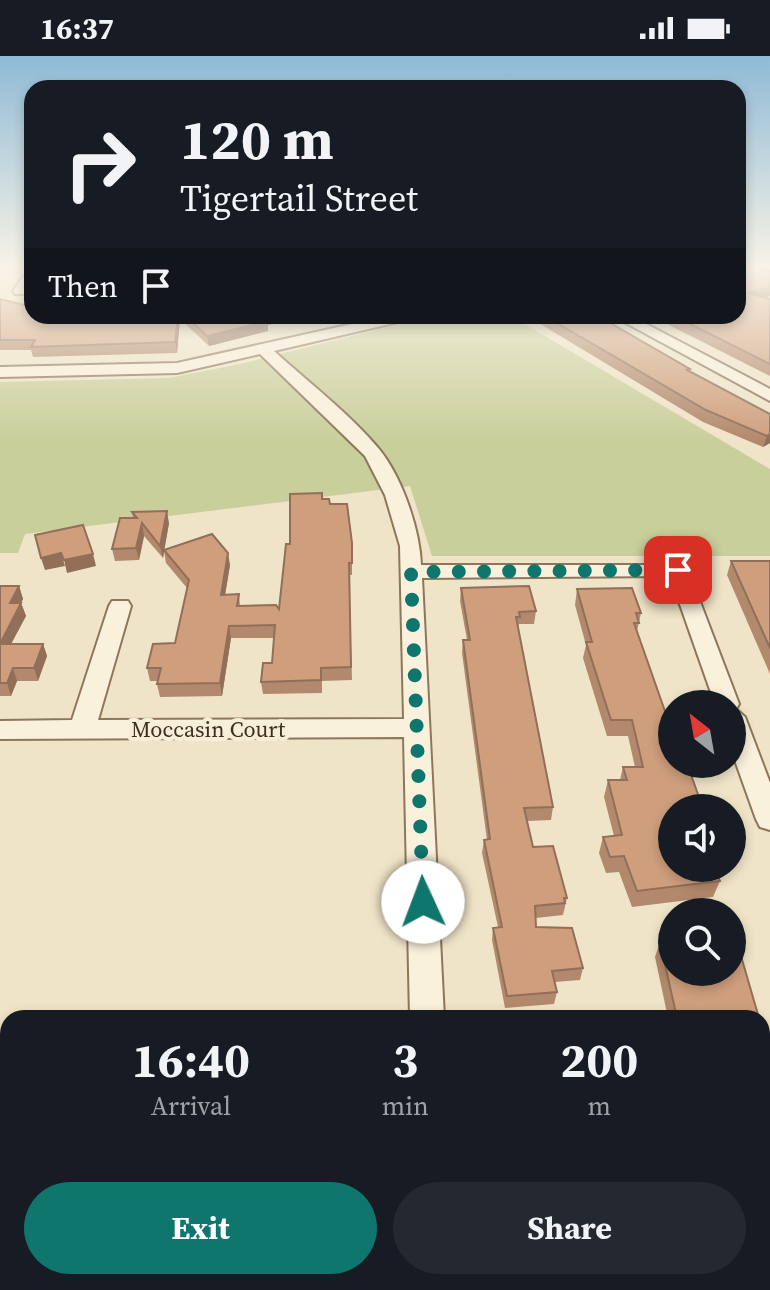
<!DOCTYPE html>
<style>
:root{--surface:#171b24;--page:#242831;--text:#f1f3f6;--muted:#9ea1a6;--accent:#0f766e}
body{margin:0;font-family:"Source Serif 4",serif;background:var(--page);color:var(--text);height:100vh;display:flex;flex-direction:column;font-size:30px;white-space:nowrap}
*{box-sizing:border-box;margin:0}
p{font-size:26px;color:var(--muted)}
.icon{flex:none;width:44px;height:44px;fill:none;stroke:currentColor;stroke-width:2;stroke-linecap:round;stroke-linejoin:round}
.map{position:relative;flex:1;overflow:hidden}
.drawer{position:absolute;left:0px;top:954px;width:770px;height:280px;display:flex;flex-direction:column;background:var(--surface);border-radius:24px 24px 0 0;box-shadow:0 4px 12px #0003}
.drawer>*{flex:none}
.banner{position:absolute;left:24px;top:24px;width:722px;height:244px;border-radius:24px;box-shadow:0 4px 12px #0003;background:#171b24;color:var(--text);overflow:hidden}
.needle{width:52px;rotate:329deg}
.fabs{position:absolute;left:658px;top:634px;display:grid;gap:16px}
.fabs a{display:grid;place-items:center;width:88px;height:88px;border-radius:50%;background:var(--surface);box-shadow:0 4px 12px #0003;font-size:40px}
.pin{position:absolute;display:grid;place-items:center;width:68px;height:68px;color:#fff;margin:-34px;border-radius:16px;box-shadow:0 4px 12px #0006}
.me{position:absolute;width:88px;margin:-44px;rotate:358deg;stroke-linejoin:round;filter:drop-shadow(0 0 6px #0008)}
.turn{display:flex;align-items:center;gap:28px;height:168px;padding:0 24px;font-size:36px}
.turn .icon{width:104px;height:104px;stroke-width:2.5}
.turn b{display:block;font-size:56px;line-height:68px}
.then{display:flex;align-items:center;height:76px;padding:0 24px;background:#0003;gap:16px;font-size:30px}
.eta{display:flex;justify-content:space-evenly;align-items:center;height:136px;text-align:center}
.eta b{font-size:48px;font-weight:700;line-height:56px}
.action{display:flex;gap:16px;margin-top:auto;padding:16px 24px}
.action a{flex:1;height:92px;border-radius:48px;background:var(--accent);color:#fff;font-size:32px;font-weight:700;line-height:92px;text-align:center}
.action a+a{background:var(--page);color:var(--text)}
.status{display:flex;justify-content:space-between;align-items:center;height:56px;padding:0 40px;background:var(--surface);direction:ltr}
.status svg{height:22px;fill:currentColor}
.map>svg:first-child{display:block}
.green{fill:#c9cf9b}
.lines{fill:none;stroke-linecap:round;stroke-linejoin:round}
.street-casing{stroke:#8d765c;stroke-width:4}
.street{fill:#faf1dc;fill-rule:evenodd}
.wall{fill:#b2896c}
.shaded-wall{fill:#916f58}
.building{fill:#cf9f7d;stroke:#916f58;stroke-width:2}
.route{stroke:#0f766e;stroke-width:14;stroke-dasharray:0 25.2}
.labels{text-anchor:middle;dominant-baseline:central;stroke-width:8;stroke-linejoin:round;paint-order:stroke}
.street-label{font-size:22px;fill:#3d2e20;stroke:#f7eed8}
</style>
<div class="status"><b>16:37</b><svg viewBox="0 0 49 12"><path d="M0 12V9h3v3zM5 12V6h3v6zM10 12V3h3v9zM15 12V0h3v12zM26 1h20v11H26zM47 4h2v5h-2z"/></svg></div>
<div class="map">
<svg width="770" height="1234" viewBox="0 0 770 1234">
<rect width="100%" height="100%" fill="#f0e4c8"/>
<path class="green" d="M432,260H511L770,413V500H432L410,430L25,478L18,497H0V326L169,322L240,308Z"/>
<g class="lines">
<g class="street-casing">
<g id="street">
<path d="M32,214V228L25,238H15L13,235L27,215Z"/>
<path d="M388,260H414L407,264L274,295C307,325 351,359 379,393C402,421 420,474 421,509H686L739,648L736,653L745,661L770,727V774L760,771L756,763L732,696V648H715L670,520L422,522L444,962H410L404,681L0,683V665L72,664L109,550L112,545H128L131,550L98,664L404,663L400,490L385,439L365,400L260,298L177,317L0,321V311L177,307Z"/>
<path d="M613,260H631L770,333V345Z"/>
<rect x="417" y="1226" width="40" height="8"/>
</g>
</g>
<use href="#street" class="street"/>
</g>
<g class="wall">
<path d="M765,242L770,243V320L651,260H738Z"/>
<path d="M0,243L28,250L32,260H291L277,263V267L268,269V275L209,290L180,263L177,297L33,301L31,294H0Z"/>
<path d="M527,260H598L690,315L770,358V387L763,391L703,366Z"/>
<path d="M322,443L330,448L352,487V519H349L352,624L322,625V637L263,638L261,626L272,607L274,582H231L222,640L160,641L157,628L158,625H150L147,612L175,587L187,532L166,507L164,495L163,502L144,480L139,504L115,505L112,493L133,462L132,456L169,467L164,494L230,509L225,539L239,538L240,550L279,553L290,488Z"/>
<path d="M731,505H770V618L727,519Z"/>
<path d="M0,530H19L23,543L21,547L26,560L11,588H43L47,600L38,625H17L11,640H0Z"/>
<path d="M461,532L536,555L534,568H519L518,574L553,751L551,764L527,765L533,791L567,842L563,859L536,862V871L583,912L580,924L555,926L557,936L554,948L505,952L492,884L493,872L498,871L482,797L484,784H487L462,597L463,584H467L460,545Z"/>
<path d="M577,533L641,557L637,575L672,752L720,825L713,841L632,851L619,816L606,817L599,797L603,781L614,780L604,741L608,724H620L623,711H635L628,680H607L583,602L586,589L575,549Z"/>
<path d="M660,886L759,962H668L655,901Z"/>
<path d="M762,966L770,987V1066H762Z"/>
<path d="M733,1226H762L770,1234H735Z"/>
</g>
<g class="shaded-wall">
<path d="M770,231V240L745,247L748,237Z"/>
<path d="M178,260H180V263L177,297L175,286Z"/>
<path d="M262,260H291L277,263V267L268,269V275L209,290L207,280Z"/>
<path d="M770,378V387L763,391L767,380Z"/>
<path d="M167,455L169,467L163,502L160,490Z"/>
<path d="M142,467L144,480L139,504L136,492Z"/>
<path d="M61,497L65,510L45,514L41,502Z"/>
<path d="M228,497L230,509L223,551L221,539Z"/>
<path d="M93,498L96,510L67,517L64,504Z"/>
<path d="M19,530L23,543L14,559L10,547Z"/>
<path d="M21,547L26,560L4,601L0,588Z"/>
<path d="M229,570L231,582L222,640L220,627Z"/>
<path d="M43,588L47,600L38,625L34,612Z"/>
<path d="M13,612L17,625L11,640L7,627Z"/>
</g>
<g class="building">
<path d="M738,212H770V231L748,237L770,243V308L674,260H738Z"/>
<path d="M0,243L28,250L32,244V260H178L175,286L31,291L35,284H0Z"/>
<path d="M186,260H263H262L268,265L207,280Z"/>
<path d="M545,260H598L690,313L687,314L770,358V378L767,380L706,354Z"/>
<path d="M322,437V443H329L330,448H347L352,487V507H349L351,611L321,612V624L261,626L263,607H272L275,569L229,570L220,627L157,628L161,612H147L153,588L175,587L189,524L164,494L212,478L228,497L221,539L239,538L237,550L276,549L279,553L286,488H290V438Z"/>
<path d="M167,455L160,490L142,467L136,492L112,493L120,462H137L132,456Z"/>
<path d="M83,469L93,498L64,504L61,497L41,502L35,479Z"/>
<path d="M731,505H770V592Z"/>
<path d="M0,530H19L10,547H21L0,588Z"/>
<path d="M529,530L536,555L519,556L520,561H516L553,751L524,752L533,791L553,790L567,842H564L565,847L535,850L536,871L572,872L583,912L552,915L557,936L507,940L493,872L502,871L484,784L490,783L463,584H470L461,532Z"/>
<path d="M632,532L641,557H636L639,567H634L666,658H672V708H687L703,752H672V812H714L720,825L637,835L624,800L610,801L603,781L622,779L608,724H627L623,711H643L632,664H611L586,586H592L577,533Z"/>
<path d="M0,588H43L34,612H13L7,627H0Z"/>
<path d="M732,869L759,962H677L660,886H672V916H732Z"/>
<path d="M763,965L770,987V1052H762V966Z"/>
<path d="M762,1091H770V1234H749L747,1226H762Z"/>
<path d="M600,1232V1234H570Z"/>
</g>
<linearGradient id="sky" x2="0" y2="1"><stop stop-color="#8fbad6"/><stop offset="0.55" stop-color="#f8f3e6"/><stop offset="1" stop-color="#f8f3e6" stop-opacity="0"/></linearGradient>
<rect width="770" height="385" fill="url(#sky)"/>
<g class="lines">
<path class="route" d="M423,846L411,516L678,514"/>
</g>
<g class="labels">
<g class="street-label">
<text x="208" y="673">Moccasin Court</text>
</g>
</g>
</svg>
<div class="fabs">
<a><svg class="needle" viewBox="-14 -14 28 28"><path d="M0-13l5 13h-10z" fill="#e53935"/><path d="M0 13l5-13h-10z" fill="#9ea1a6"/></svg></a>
<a><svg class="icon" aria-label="sound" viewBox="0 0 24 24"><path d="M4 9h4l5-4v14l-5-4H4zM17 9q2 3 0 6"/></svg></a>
<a><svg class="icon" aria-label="search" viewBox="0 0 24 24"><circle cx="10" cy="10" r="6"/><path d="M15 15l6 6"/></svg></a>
</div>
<div class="pin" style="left:678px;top:514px;background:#d93025"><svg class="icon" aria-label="arrive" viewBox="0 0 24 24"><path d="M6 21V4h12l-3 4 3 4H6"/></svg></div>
<svg class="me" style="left:423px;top:846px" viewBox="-20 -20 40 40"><circle r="19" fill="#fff"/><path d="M0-13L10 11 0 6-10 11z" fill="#0f766e"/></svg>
<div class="banner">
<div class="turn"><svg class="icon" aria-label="right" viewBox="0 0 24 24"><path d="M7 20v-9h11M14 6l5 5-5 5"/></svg><div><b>120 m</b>Tigertail Street</div></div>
<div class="then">Then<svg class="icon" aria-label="arrive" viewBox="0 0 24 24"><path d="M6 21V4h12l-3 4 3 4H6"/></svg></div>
</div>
<section class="drawer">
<div class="eta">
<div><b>16:40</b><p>Arrival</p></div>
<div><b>3</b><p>min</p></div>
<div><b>200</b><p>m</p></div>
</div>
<div class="action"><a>Exit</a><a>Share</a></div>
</section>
</div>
